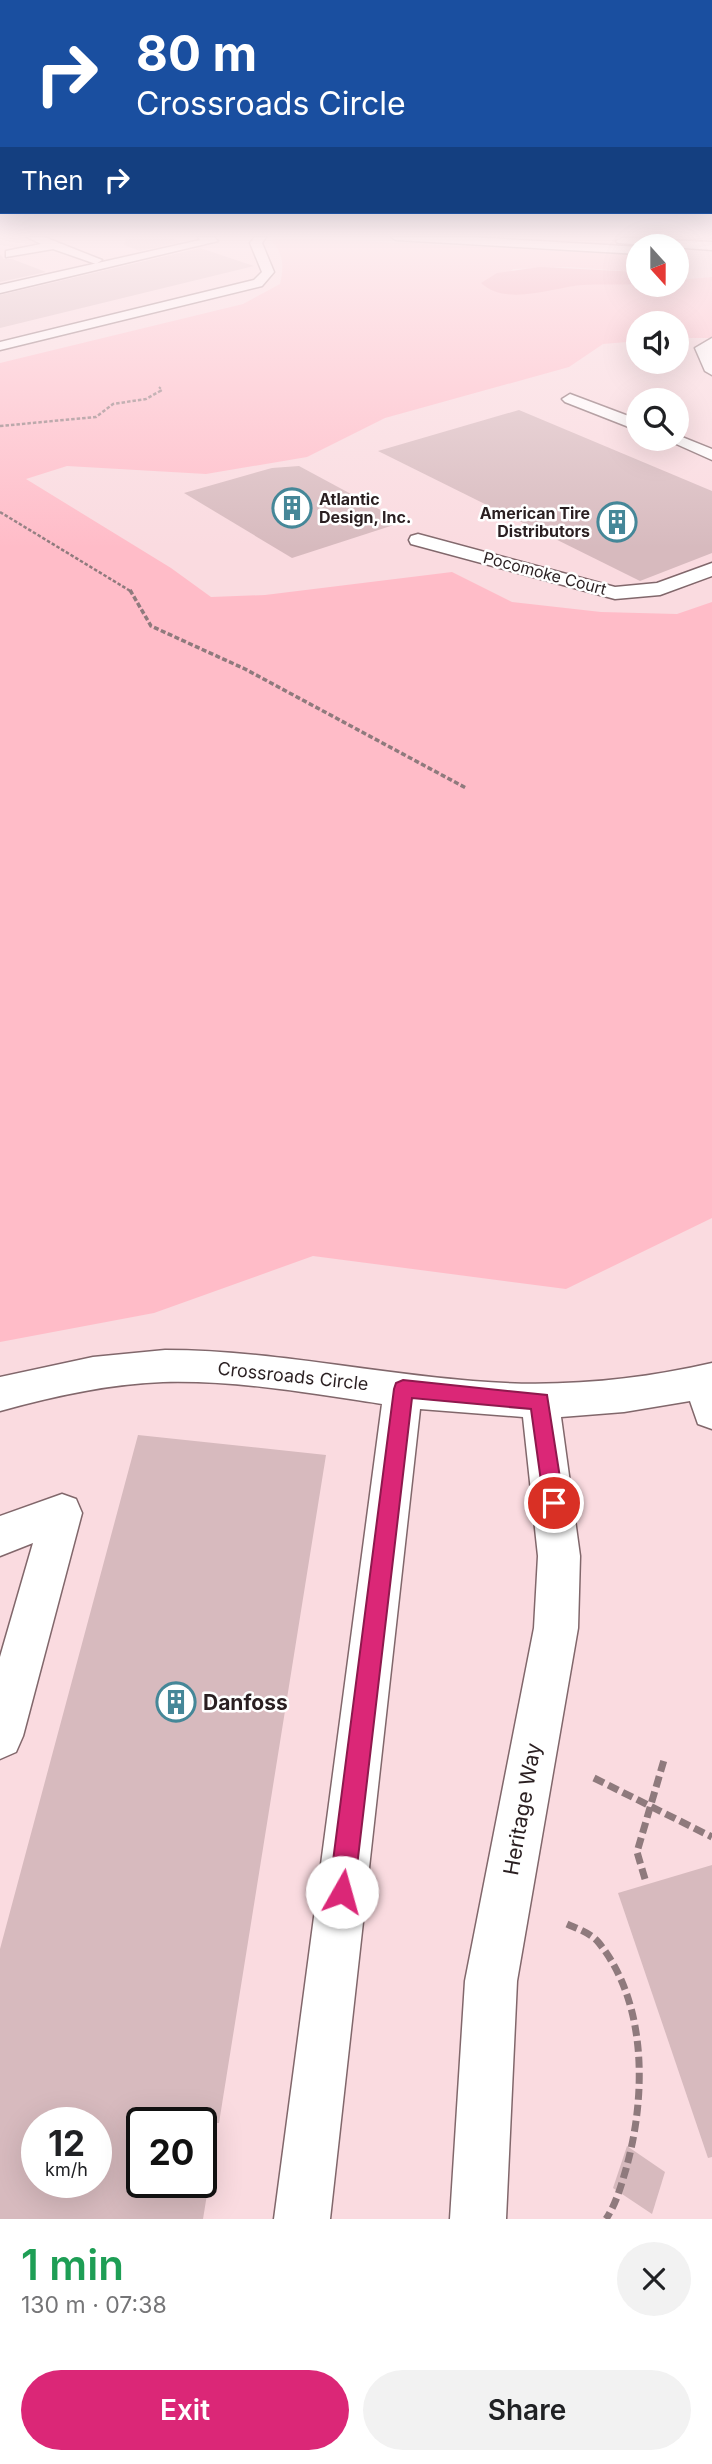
<!DOCTYPE html>
<meta charset="utf-8">
<style>
:root{--surface:#fff;--page:#f2f2f2;--text:#202124;--muted:#757577;--accent:#db2777}
body{margin:0;font-family:Inter,sans-serif;background:var(--page);color:var(--text);height:100vh;display:flex;flex-direction:column;font-size:26px;white-space:nowrap}
*{box-sizing:border-box;margin:0}
p{font-size:23px;color:var(--muted)}
.icon{flex:none;width:38px;height:38px;fill:none;stroke:currentColor;stroke-width:2;stroke-linecap:round;stroke-linejoin:round}
.map{position:relative;height:2219px;overflow:hidden}
.sheet{display:flex;flex-direction:column;background:var(--surface);flex:1}
.sheet>*{flex:none}
.top-card{position:absolute;left:0px;top:0px;width:712px;height:214px;box-shadow:0 7px 28px #0002;background:#1a4fa0;color:#fff;overflow:hidden}
.needle{width:46px;rotate:159deg}
.tools{position:absolute;left:626px;top:234px;display:grid;gap:14px}
.tools a{display:grid;place-items:center;width:63px;height:63px;border-radius:50%;background:var(--surface);box-shadow:0 7px 28px #0002;font-size:35px}
.speed{position:absolute;left:21px;top:2107px;display:flex;gap:14px;font-size:35px;font-weight:700;text-align:center}
.speed>*{display:grid;place-content:center;width:91px;height:91px;border-radius:50%;background:var(--surface);box-shadow:0 7px 28px #0002;line-height:1}
.speed small{font-size:18px;font-weight:400}
.speed .limit{border:4px solid #111;border-radius:10px;background:#fff;color:#111}
.pin{position:absolute;display:grid;place-items:center;width:60px;height:60px;color:#fff;margin:-30px;border:4px solid #fff;border-radius:50%;box-shadow:0 2px 7px #0007}
.me{position:absolute;width:77px;margin:-38px;rotate:7deg;stroke-linejoin:round;filter:drop-shadow(0 0 5px #0008)}
.turn{display:flex;align-items:center;gap:24px;height:147px;padding:0 21px;font-size:32px}
.turn .icon{width:91px;height:91px;stroke-width:2.5}
.turn b{display:block;font-size:49px;line-height:60px}
.then{display:flex;align-items:center;height:66px;padding:0 21px;background:#0003;gap:14px;font-size:26px}
.round{display:grid;place-items:center;flex:none;width:74px;height:74px;border-radius:37px;background:var(--page)}
.summary{display:flex;align-items:center;justify-content:space-between;height:119px;padding:0 21px}
h1{font-size:42px;font-weight:600;line-height:52px;color:#1e9e55}
.primary-button{display:flex;gap:14px;margin-top:auto;padding:14px 21px}
.primary-button a{flex:1;height:80px;border-radius:42px;background:var(--accent);color:#fff;font-size:28px;font-weight:600;line-height:80px;text-align:center}
.primary-button a+a{background:var(--page);color:var(--text)}
.map>svg:first-child{display:block}
.green{fill:#ffbcc8}
.water{fill:#f29cad}
.building{fill:#d7babe;fill-rule:evenodd}
.lines{fill:none;stroke-linecap:round;stroke-linejoin:round}
.minor-casing{stroke:#81676b;stroke-width:3}
.path-far3{stroke:#8f7a7d;stroke-width:2;stroke-dasharray:2.5 2;stroke-linecap:butt}
.path-far2{stroke:#8f7a7d;stroke-width:2.5;stroke-dasharray:3.5 2;stroke-linecap:butt}
.path-far1{stroke:#8f7a7d;stroke-width:3.5;stroke-dasharray:5 2.5;stroke-linecap:butt}
.path{stroke:#8f7a7d;stroke-width:7;stroke-dasharray:11 5;stroke-linecap:butt}
.minor{fill:#fff;fill-rule:evenodd}
.route{fill:#db2777;stroke:#8e194d;stroke-width:2}
.labels{text-anchor:middle;dominant-baseline:central;stroke-width:5;stroke-linejoin:round;paint-order:stroke}
.far-poi-label{font-size:16px;font-weight:bold;fill:#2a1f21;stroke:#fff;text-anchor:start}
.far-street-label{font-size:16px;fill:#2a1f21;stroke:#fff}
.street-label{font-size:18px;fill:#2a1f21;stroke:#fff}
.near-poi-label{font-size:21px;font-weight:bold;fill:#2a1f21;stroke:#fff;text-anchor:start}
.near-street-label{font-size:21px;fill:#2a1f21;stroke:#fff}
</style>
<div class="map">
<svg width="712" height="2219" viewBox="0 0 712 2219">
<rect width="100%" height="100%" fill="#fadbe0"/>
<path class="green" d="M281,237L639,255V272L568,267L513,269L495,290C526,297 550,288 581,285C614,282 644,285 677,285V280L712,277V338H677V324H639V341L603,344L569,367L385,418L307,457L206,474L67,466L26,479L171,568L211,597L265,595L452,572L512,602L601,612L677,614L712,602V1218L566,1289L313,1256L154,1313L0,1342V363L243,304L280,284C284,267 284,254 271,240Z"/>
<path class="water" d="M540,267L639,272V284C620,285 602,284 583,285C553,287 507,307 481,283L497,273Z"/>
<g class="building">
<path d="M126,237H169L181,242L140,251L124,245Z"/>
<path d="M200,248L254,266L0,328V295Z"/>
<path d="M0,254L4,259H12L46,272L0,282Z"/>
<path d="M519,410L712,491V553L640,581L378,451Z"/>
<path d="M299,466L403,522L292,558L184,493L272,468Z"/>
<path d="M138,1435L326,1455L219,2123H142V2182H209L203,2219H0V1949ZM37,2123H96V2182H37Z"/>
<path d="M712,1865V2157L708,2158L618,1893Z"/>
<path d="M627,2146L665,2172L652,2214L613,2188Z"/>
</g>
<g class="lines">
<g class="minor-casing">
<g id="minor">
<path d="M27,237H44L102,260L96,264L53,249L6,257V251L41,244Z"/>
<path d="M198,237H214L218,241L0,293V285L200,240Z"/>
<path d="M255,237H266L262,243L274,272L262,286L0,350V342L254,280L262,272L250,243Z"/>
<path d="M391,237H469L640,247L639,254L396,240Z"/>
<path d="M622,238L712,242V250L618,243L616,241Z"/>
<path d="M712,338V375L705,371L695,348Z"/>
<path d="M570,394L639,420V431L565,402L562,399Z"/>
<path d="M677,435L712,449V460L665,439H677Z"/>
<path d="M418,534L615,587L657,583L712,563V576L660,595L615,599L411,544L409,540L411,536Z"/>
<path d="M165,1350C269,1350 370,1373 473,1381C554,1388 634,1381 712,1363V1429L698,1424L690,1401L624,1412L561,1417L580,1556L578,1628L517,1981L506,2219H450L465,1981L534,1628L538,1556L523,1417L420,1409L330,2219H274L382,1404C310,1393 237,1380 163,1382C108,1384 54,1396 0,1411V1377L93,1357Z"/>
<path d="M62,1494L76,1499L82,1513L23,1736L16,1752L0,1759V1657L33,1543L0,1556V1516Z"/>
</g>
</g>
<path class="path-far3" d="M159,387L162,390L159,392"/>
<g class="path-far2">
<path d="M0,426L96,417L113,404L146,399L162,390"/>
<path d="M0,512L132,592"/>
</g>
<path class="path-far1" d="M130,590L151,626L245,669L466,788"/>
<g class="path">
<path d="M594,1778L712,1837"/>
<path d="M645,1879L637,1852L664,1760"/>
<path d="M567,1924C578,1929 591,1933 599,1943C648,2004 646,2098 626,2169C621,2186 616,2204 606,2219"/>
</g>
<use href="#minor" class="minor"/>
</g>
<linearGradient id="sky" x2="0" y2="1"><stop stop-color="#acaad0"/><stop offset="0.43" stop-color="#fdeff1"/><stop offset="1" stop-color="#fdeff1" stop-opacity="0"/></linearGradient>
<rect width="712" height="548" fill="url(#sky)"/>
<path class="route" d="M403,1380L547,1395L564,1503L561,1510L554,1513L547,1510L544,1503L531,1409L412,1398L354,1892L351,1901L342,1905L333,1901L329,1892L394,1389L396,1383Z"/>
<defs>
<g id="building-ring" transform="scale(2.0125)"><circle r="9.5" fill="#fff" stroke="#458798" stroke-width="1.5"/><path d="M-4-6H4V6H1V3H-1V6H-4ZM-2.5-4.3h1.7v1.8h-1.7ZM.8-4.3h1.7v1.8H.8ZM-2.5-1h1.7V.8h-1.7ZM.8-1h1.7V.8H.8Z" fill="#458798"/></g>
</defs>
<g fill-rule="evenodd">
<use href="#building-ring" x="292" y="508"/>
<use href="#building-ring" x="617" y="522"/>
<use href="#building-ring" x="176" y="1702"/>
</g>
<g class="labels">
<g class="far-poi-label">
<text x="319" y="499">Atlantic<tspan x="319" dy="18">Design, Inc.</tspan></text>
<text x="590" y="513" text-anchor="end">American Tire<tspan x="590" dy="18">Distributors</tspan></text>
</g>
<g class="far-street-label">
<text transform="translate(545 573) rotate(15)">Pocomoke Court</text>
</g>
<g class="street-label">
<text transform="translate(293 1376) rotate(6)">Crossroads Circle</text>
</g>
<g class="near-poi-label">
<text x="203" y="1702">Danfoss</text>
</g>
<g class="near-street-label">
<text transform="translate(522 1809) rotate(-80)">Heritage Way</text>
</g>
</g>
</svg>
<div class="tools">
<a><svg class="needle" viewBox="-14 -14 28 28"><path d="M0-13l5 13h-10z" fill="#e53935"/><path d="M0 13l5-13h-10z" fill="#757577"/></svg></a>
<a><svg class="icon" aria-label="sound" viewBox="0 0 24 24"><path d="M4 9h4l5-4v14l-5-4H4zM17 9q2 3 0 6"/></svg></a>
<a><svg class="icon" aria-label="search" viewBox="0 0 24 24"><circle cx="10" cy="10" r="6"/><path d="M15 15l6 6"/></svg></a>
</div>
<div class="speed"><div>12<small>km/h</small></div><div class="limit">20</div></div>
<div class="pin" style="left:554px;top:1503px;background:#d93025"><svg class="icon" aria-label="arrive" viewBox="0 0 24 24"><path d="M6 21V4h12l-3 4 3 4H6"/></svg></div>
<svg class="me" style="left:342px;top:1892px" viewBox="-20 -20 40 40"><circle r="19" fill="#fff"/><path d="M0-13L10 11 0 6-10 11z" fill="#db2777"/></svg>
<div class="top-card">
<div class="turn"><svg class="icon" aria-label="right" viewBox="0 0 24 24"><path d="M7 20v-9h11M14 6l5 5-5 5"/></svg><div><b>80 m</b>Crossroads Circle</div></div>
<div class="then">Then<svg class="icon" aria-label="right" viewBox="0 0 24 24"><path d="M7 20v-9h11M14 6l5 5-5 5"/></svg></div>
</div>
</div>
<section class="sheet">
<div class="summary"><div><h1>1 min</h1><p>130 m · 07:38</p></div><a class="round"><svg class="icon" aria-label="close" viewBox="0 0 24 24"><path d="M6 6l12 12M18 6L6 18"/></svg></a></div>
<div class="primary-button"><a>Exit</a><a>Share</a></div>
</section>
